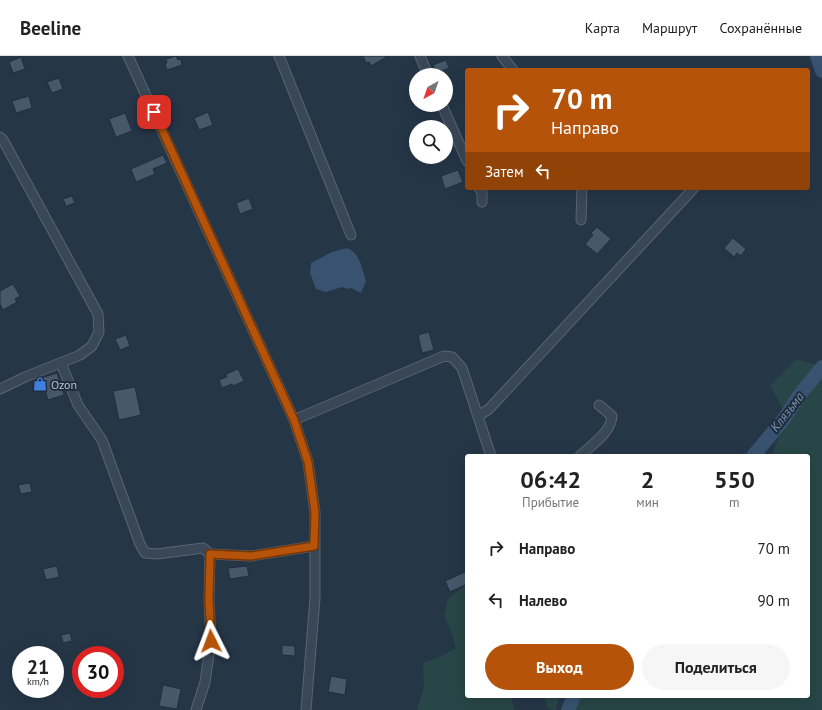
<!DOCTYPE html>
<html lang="ru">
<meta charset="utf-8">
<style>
:root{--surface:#fff;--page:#f6f6f6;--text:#222;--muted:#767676;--line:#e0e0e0;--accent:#b45309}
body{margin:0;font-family:"PT Sans",sans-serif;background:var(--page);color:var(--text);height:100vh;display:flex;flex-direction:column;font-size:15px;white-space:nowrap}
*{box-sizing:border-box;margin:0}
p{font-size:13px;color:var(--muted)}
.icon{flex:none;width:22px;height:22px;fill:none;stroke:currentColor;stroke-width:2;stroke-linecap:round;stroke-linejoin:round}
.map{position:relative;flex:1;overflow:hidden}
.side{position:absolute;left:465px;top:398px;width:345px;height:244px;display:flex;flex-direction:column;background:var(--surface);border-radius:4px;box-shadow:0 4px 16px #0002}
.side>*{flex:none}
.top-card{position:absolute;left:465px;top:12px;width:345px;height:122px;border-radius:4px;box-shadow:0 4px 16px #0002;background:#b45309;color:#fff;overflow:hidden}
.needle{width:26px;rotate:220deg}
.tools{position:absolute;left:409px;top:12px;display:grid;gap:8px}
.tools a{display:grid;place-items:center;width:44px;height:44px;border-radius:50%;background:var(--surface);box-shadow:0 4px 16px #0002;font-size:20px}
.speed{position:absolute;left:12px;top:590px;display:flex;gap:8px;font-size:20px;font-weight:700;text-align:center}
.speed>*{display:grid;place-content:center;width:52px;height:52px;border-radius:50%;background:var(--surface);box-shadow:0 4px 16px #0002;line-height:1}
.speed small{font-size:10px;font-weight:400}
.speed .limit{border:6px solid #d22;background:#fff;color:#111}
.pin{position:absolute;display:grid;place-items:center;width:34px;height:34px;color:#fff;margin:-17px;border-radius:8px;box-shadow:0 2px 6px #0006}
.me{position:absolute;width:44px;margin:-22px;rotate:357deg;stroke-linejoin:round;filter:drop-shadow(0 0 3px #0008)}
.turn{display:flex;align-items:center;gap:14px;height:84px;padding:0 20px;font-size:18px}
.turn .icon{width:52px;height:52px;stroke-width:2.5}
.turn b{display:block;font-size:28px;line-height:34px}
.then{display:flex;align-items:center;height:38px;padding:0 20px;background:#0003;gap:8px;font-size:15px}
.eta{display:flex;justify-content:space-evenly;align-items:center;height:68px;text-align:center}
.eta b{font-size:24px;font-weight:800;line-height:28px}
.action{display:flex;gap:8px;margin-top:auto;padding:8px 20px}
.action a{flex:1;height:46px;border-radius:24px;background:var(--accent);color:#fff;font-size:16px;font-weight:800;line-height:46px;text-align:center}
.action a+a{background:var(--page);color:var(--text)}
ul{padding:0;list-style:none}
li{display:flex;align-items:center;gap:12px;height:52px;padding:0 20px}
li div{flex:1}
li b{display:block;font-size:15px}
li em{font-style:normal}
header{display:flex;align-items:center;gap:24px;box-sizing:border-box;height:56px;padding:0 20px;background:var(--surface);border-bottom:1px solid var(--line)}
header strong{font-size:19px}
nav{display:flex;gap:22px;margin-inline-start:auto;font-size:14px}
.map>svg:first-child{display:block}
.green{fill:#284647}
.water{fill:#38526f}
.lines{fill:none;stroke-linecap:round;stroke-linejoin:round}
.river{stroke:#38526f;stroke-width:14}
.building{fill:#47586b;stroke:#212e3d}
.minor-casing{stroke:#596573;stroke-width:11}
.minor{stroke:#3a4756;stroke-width:9}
.route-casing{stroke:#753606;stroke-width:10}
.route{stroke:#b45309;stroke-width:7}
.labels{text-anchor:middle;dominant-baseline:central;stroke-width:4;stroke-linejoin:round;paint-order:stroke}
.poi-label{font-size:12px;fill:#b8c2cf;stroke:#1f2c3b;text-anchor:start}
.water-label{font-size:13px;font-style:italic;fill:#7695b4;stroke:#1f2c3b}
</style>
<header>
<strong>Beeline</strong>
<nav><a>Карта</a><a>Маршрут</a><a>Сохранённые</a></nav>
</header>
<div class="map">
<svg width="822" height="654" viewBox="0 0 822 654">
<rect width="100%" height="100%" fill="#253647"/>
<g class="green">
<path d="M797,303L822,311V654H573L580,640H808V400H771L788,361L770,330Z"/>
<path d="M467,530V640H511L515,654H417L424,631L423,607L442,600L456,592L451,575L444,560L448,543L460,533Z"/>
<path d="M545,640H560L556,654C545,654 547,649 545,640Z"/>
</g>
<path class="water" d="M347,192C360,197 362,213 366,225L361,237L351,232L348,233L342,231L326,236L316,233L310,217L311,207L332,196Z"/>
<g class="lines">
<g class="river">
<path d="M817,0L822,15"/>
<path d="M753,400L784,363L798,341L822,311"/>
<path d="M568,654L574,640"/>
</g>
</g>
<g class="building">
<path d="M176,0L178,4L181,3L182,9L167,14L165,8L167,7L166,3Z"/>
<path d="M363,0H388L371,10L369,6L366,7Z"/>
<path d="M21,1L25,13L13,17L9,6Z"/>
<path d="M446,4L449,12L437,17L433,9Z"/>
<path d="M59,22L63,33L52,37L47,26Z"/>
<path d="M29,40L32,52L16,57L12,45Z"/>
<path d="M208,56L213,69L199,74L194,62Z"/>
<path d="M125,57L132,75L116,81L109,63Z"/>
<path d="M163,99L167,107L153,113L155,118L136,126L131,113Z"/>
<path d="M458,114L463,126L445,133L441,120Z"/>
<path d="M72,140L75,147L66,150L63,143Z"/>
<path d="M249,142L253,153L240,158L236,147Z"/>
<path d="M597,171L611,183L597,198L585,188L593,179L591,177Z"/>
<path d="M733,182L746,193L741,200L737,197L734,201L724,192Z"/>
<path d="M13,228L20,240L15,243L17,246L3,254L0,248V235Z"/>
<path d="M429,276L434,294L422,297L418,279Z"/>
<path d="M126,279L130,290L120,294L115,283Z"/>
<path d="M238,313L244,325L233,330L232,328L222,332L219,324L227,321L226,318Z"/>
<path d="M57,317L64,339L48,344L45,333L35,335L32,325Z"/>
<path d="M135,331L141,359L119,364L113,335Z"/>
<path d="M30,427L32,436L21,438L18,429Z"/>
<path d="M57,510L59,521L46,524L43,513Z"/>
<path d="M247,510L249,520L230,523L228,512Z"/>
<path d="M467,515V528L450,536L445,525Z"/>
<path d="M70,577L72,585L63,587L61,579Z"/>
<path d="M282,589L295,590V600L282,599Z"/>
<path d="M331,620L347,623L345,639L328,636Z"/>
<path d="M163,629L181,633L177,653L159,650Z"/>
</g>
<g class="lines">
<g class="minor-casing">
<g id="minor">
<path d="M128,0L294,364L308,406L315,456V542L306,654"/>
<path d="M279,0L351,179"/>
<path d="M420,0L428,19"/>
<path d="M502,0L513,14"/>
<path d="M442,49L467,105"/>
<path d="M0,81L3,84L98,258L99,276L92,290L80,299L25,321L0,333"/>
<path d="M479,132L482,137V146"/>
<path d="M581,164L582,132"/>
<path d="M61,307L78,349L102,384L140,488L145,497L157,498L203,492L210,498L251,500L314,490"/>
<path d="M478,360L489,353L694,132"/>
<path d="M294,364L444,300L452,301L462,312L491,400"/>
<path d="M580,400C591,389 611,377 612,360L599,349"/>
<path d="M196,654L205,626L211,585L209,544L210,498"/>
</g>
</g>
<use href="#minor" class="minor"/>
</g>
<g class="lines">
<g class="route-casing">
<path id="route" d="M154,56L294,364L308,406L315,456L314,490L251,500L210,498L209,544L211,585"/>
</g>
<use href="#route" class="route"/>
</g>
<defs>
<g id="shop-bare" transform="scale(1.08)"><path d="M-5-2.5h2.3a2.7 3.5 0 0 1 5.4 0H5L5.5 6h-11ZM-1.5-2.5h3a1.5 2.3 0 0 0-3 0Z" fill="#3f7fe0" stroke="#1f2c3b" stroke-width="2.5" paint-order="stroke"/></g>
</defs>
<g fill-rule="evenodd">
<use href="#shop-bare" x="40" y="328"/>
</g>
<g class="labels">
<g class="poi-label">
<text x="51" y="328">Ozon</text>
</g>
<g class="water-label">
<text transform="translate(787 356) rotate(-52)">Клязьма</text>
</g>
</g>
</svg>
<div class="tools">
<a><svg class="needle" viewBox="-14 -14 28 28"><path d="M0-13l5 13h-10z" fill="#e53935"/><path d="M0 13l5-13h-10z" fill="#767676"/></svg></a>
<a><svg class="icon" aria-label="search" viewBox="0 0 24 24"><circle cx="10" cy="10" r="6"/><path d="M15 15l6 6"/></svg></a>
</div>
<div class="speed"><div>21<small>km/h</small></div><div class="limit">30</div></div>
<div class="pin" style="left:154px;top:56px;background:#d93025"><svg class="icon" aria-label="arrive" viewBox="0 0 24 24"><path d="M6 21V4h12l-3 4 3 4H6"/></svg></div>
<svg class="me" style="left:211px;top:585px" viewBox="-20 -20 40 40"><path d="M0-17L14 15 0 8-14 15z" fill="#b45309" stroke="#fff" stroke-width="4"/></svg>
<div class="top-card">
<div class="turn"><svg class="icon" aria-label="right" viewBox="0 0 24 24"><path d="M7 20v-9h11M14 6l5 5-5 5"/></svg><div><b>70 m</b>Направо</div></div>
<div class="then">Затем<svg class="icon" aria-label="left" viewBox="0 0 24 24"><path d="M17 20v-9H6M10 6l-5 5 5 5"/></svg></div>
</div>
<section class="side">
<div class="eta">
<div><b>06:42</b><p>Прибытие</p></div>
<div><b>2</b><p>мин</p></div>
<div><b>550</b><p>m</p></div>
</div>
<ul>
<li><svg class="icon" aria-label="right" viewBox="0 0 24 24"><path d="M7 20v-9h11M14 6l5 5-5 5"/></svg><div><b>Направо</b></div><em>70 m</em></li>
<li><svg class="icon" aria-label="left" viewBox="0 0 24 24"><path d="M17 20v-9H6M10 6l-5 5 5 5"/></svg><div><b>Налево</b></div><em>90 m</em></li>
</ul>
<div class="action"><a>Выход</a><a>Поделиться</a></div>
</section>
</div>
